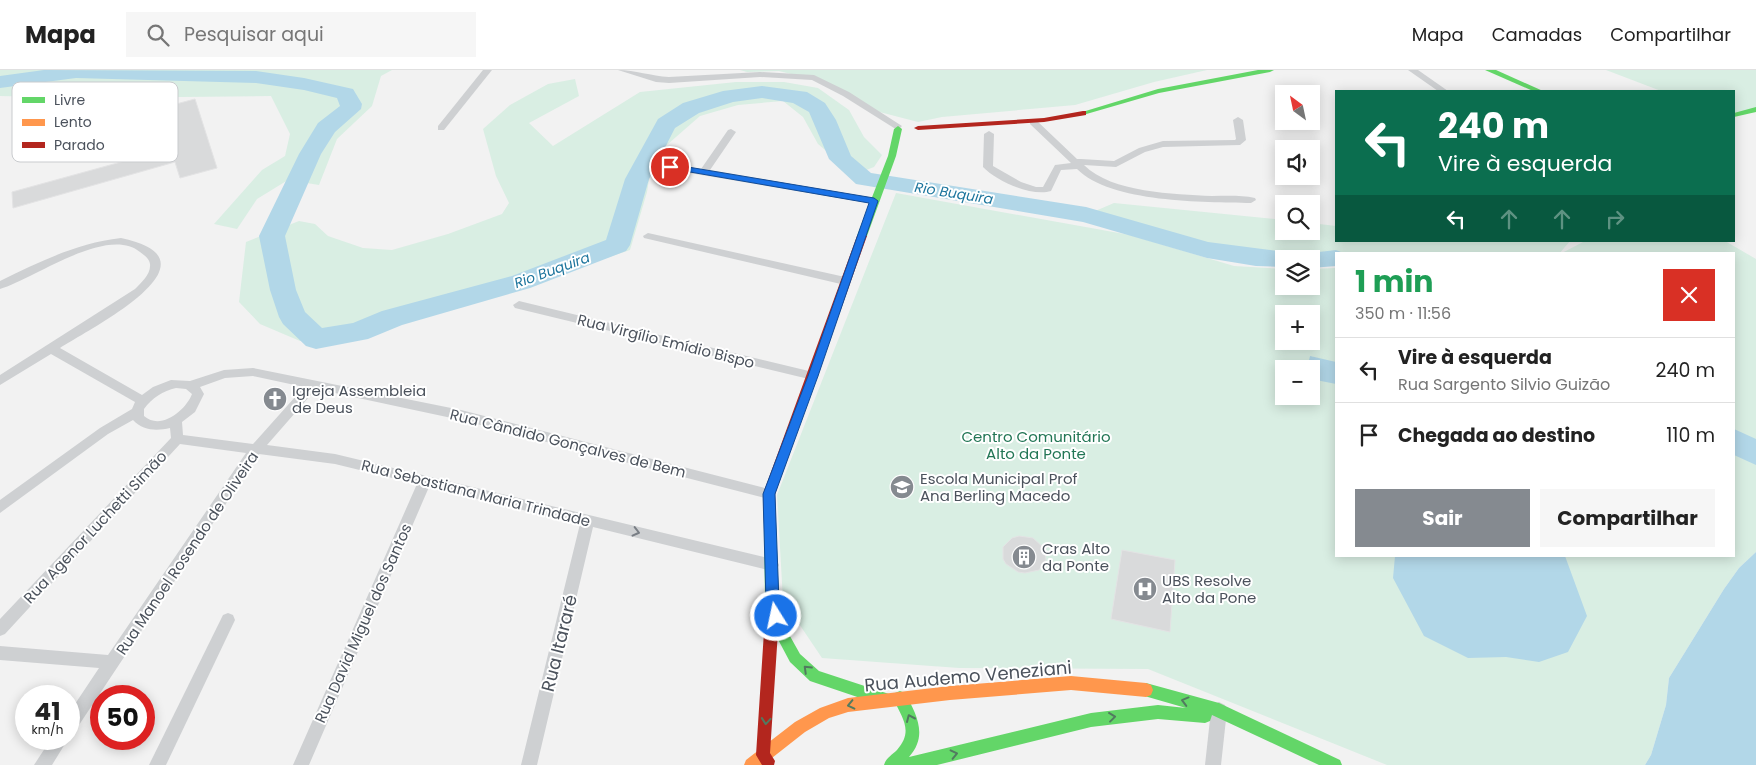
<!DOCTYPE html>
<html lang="pt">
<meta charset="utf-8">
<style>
:root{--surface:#fff;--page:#f6f6f6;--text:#222;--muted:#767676;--line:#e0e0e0;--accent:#858a90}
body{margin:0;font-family:Poppins,sans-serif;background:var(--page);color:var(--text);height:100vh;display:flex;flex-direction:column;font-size:19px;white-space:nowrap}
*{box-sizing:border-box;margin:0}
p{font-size:16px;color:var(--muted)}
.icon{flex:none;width:28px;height:28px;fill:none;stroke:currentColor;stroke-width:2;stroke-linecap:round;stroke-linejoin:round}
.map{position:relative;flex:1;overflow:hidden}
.panel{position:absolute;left:1335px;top:182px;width:400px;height:305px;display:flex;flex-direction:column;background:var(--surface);border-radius:0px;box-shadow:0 2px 12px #0003}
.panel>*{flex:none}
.banner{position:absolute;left:1335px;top:20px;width:400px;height:152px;border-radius:0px;box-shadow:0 2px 12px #0003;background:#0b6e4f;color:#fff;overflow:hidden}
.needle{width:32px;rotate:327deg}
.buttons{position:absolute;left:1275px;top:15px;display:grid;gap:10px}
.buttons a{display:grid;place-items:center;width:45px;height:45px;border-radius:0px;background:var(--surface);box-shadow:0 2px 12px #0003;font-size:25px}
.speed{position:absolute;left:15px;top:615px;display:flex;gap:10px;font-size:25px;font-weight:700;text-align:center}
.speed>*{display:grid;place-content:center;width:65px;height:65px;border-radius:50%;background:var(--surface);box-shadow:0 2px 12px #0003;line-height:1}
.speed small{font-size:12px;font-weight:400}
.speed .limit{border:8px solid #d22;background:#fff;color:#111}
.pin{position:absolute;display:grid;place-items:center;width:42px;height:42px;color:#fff;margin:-21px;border:2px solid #fff;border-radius:50%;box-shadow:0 1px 5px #0007}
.me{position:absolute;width:55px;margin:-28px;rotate:350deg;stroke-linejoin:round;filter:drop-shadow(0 0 4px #0008)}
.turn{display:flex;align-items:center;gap:18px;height:105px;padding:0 20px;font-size:22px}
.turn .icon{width:65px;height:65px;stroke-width:2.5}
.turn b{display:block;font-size:35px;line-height:42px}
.lanes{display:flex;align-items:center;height:48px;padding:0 20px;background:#0003;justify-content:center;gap:25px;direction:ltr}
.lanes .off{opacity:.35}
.round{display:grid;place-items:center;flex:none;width:52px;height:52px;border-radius:0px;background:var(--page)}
.overview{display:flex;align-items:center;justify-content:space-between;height:85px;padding:0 20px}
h1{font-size:30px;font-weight:700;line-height:38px;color:#1e9e55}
.cta{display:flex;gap:10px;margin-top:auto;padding:10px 20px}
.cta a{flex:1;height:58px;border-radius:0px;background:var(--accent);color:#fff;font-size:20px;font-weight:700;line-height:58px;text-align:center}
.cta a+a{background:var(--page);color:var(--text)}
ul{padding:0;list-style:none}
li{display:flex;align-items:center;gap:15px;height:65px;padding:0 20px;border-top:1px solid var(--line)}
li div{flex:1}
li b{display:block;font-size:19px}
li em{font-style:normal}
header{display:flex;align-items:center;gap:30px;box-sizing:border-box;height:70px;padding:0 25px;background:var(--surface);border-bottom:1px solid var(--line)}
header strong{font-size:24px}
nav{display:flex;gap:28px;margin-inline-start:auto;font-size:18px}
.search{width:350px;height:45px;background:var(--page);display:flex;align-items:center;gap:12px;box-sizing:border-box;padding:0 18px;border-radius:0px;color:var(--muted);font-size:19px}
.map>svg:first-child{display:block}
.green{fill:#d9eee3;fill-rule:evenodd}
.water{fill:#b2d7e8}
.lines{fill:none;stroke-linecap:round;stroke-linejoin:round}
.river{fill:#b2d7e8;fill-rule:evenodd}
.building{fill:#d9dadb;stroke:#e3e3e4}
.street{fill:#ced0d2;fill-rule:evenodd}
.fast{fill:#63d668;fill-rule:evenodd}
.slow{fill:#ff974d;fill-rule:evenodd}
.jam{fill:#b3261e;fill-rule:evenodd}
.oneway{stroke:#797e85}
.oneway2{stroke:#527a60}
.route{fill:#1a73e8;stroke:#114b97}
.labels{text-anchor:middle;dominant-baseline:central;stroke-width:4;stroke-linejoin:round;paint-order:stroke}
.far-water-label{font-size:14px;font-style:italic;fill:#1d759d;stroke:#fff}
.street-label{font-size:15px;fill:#4b525c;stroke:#fff}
.poi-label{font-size:15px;fill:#4b525c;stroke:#fff;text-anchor:start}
.park-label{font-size:15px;fill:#227655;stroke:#fff}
.near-street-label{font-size:18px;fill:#4b525c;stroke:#fff}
.key{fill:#fff;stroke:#c9cbce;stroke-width:1}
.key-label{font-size:14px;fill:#4b525c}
</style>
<header>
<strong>Mapa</strong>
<div class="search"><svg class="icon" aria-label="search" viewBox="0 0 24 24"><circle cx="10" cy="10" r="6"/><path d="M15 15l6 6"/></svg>Pesquisar aqui</div>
<nav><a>Mapa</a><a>Camadas</a><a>Compartilhar</a></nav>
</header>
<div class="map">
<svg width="1756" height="695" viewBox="0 0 1756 695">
<rect width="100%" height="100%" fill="#f2f2f2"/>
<g class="green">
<path d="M0,0H392L381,6L372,36L337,69L319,115L288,110L257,129L237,159L214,154L262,100L285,86L290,64L271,26L80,28L0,26Z"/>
<path d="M740,0H1207L1154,12L1075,35L942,47L918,52L868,39L823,12L779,1L747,2Z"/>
<path d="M1606,0H1756V39L1734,45V21H1661Z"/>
<path d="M575,9L579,26L529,53L553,76L640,22L736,12H784L818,18L849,40L864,67L882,85L874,97L851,106L842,94L818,74L803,47L783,31L738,35L700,46L660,81L651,98L647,122L630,180L512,220L350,268L300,271L260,254L239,232L246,172L299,151L315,154L328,166L363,178L392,180L448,164L502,144L509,133L496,106L483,59L510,35L548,14Z"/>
<path d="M896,123L1130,165L1234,196L1284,199V216H1311V199L1336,198V486H1734V381L1756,393V482L1739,498L1724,519L1669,608L1666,635L1651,685L1645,695H1387L1148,599L959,598L822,588L783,530L777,425ZM1284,244H1311V271H1284ZM1284,299H1311V326H1284Z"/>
<path d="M1114,133L1284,150V161H1311V153L1336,156V171H1570L1559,184H1336V188L1311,190V189L1256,188L1207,180L1086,145Z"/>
<path d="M1585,171H1725L1756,189V383L1734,371V184H1560Z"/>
</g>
<g class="water">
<path d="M1310,286L1336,292V314L1311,309V299H1307Z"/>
<path d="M1756,482V695H1645L1651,685L1666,635L1669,608L1724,519L1739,498Z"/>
<path d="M1395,486H1565L1587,546L1568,582L1539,592L1506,587L1468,588L1424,566L1393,508Z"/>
</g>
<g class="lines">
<g class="river">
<path d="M44,0L256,1L304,8L353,19L362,34L361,39L335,62L321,84L285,166L296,220L305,242L322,258L353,253L382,241L512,206L606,170L625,109L658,49L683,33L723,21L762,16L807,22L825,33L836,50L851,86L871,103L1086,137L1208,172L1293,183L1297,189H1284V197L1256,196L1207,188L1083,152L856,114L829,89L809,42L793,33L762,28L733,32L699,43L675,58L649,109L630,175L626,181L530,218L402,255L368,269L316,279L306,276L283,254L279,247L270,220L259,166L299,84L318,53L340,36L337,28L304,20L256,13L76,8L0,18V6Z"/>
<path d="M1336,180L1346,184H1336V196L1311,198V189H1299L1302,184Z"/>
<path d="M1734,359L1756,369V395L1734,385Z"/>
</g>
</g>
<g class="building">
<path d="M195,29L217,98L180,108L175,92L13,138L12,122L172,78L161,38Z"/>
<path d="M1019,466L1033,468L1044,478L1046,490L1039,500L1025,503L1018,502L1006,494L1003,489V477L1012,468Z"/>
<path d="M1122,480L1175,490L1170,562L1111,549Z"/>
</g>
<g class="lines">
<g class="street">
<path d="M483,0H492L444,60H438V56Z"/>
<path d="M618,0C635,0 651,6 669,7L760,2L814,5L849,22L902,56L900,58H894L843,26L812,10L760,7L669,13L656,12Z"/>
<path d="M1408,0H1418L1448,21H1438Z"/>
<path d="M1238,47L1243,50L1246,70L1240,75L1163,77L1145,82L1116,97L1084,95C1112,123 1174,124 1212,126C1226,126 1241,125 1255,128L1256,130L1251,133C1204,132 1111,133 1077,99L1061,100L1051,121C1032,127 996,111 983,97L984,64L989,61L994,64L993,96L1021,112L1036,117H1043L1055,95L1071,93L1030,54V50H1036L1077,89H1081L1114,91L1139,78L1163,71L1235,70L1236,69L1233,50Z"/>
<path d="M731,59L736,62L710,100L874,128L879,131L874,134L654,97L649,94L654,91L701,99L728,60Z"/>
<path d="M648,163L845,207L850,211L845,215L644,168L643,166Z"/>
<path d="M121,168C227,190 91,258 60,278L142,325L153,317L171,310L190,311L224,300L253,298L461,340L769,419L774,420L776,424L774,428L769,429L461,350L316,319L267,375L335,384L772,489L777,491L779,495L777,499L772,501L593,457L537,695H521L580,454L429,417L309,695H293L417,414L335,394L259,384L75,661L69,664V643L99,598L0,590V576L108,585L246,383L180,374L5,564L0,566V549L171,368L170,358C157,361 143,361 133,350L108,364L0,443V430L100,358L132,339L135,332L51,284L0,315V305L135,219C142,212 151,204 150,194C149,188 144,185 140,182C107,155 34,209 0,219V211C39,192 77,173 121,168ZM253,306L304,317L253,374L183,365L182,352L195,342L204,324L200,317L225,308ZM176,318L186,319L192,324C186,340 161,361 144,346V339C152,328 163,321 176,318Z"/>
<path d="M519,231L813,302L819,306L813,310L515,238L513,235Z"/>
<path d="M228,543L233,545L235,550L166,695H149L223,545Z"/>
<path d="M1219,632L1225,635L1227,640L1221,695H1205L1211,640L1213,635Z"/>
<path d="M51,669H68L52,695H34Z"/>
</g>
<g class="fast">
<path d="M1258,0H1274L1270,2L1159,23L1083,45L1079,43L1158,19Z"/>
<path d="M1485,0H1496L1543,21H1533Z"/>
<path d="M1756,37V42L1734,47V43Z"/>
<path d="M898,56L902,59L896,86L867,166L865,168H859L857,166L888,86L894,59Z"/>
<path d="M770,449L774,450L776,454L779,532L786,559L800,584L819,601L889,624L891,629L889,634L884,636L810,611L790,592L773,560L765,532L764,454L766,450Z"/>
<path d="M1146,613L1219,633L1340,690L1342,695H1319L1212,645L1210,651L1205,653L1158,649L1091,657L937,695H884C886,688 892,685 897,680C914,661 902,648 893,628L895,623L900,621L905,623C917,645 928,666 909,687L1091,643L1158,635L1186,638L1141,625L1139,620L1141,615Z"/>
</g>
<path class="slow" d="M1071,606L1146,613L1151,615L1153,620L1151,625L1146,627L1071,620L950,630L848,642L829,648L805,662L763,695H744L746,690L795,652L820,638L848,628L950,616Z"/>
<g class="jam">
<path d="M1083,41H1086V45L1044,52L918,60L914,58L918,56L1044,48Z"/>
<path d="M862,163L867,166L775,424L776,454L774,458L770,459L766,458L764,454L763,424L857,166Z"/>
<path d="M772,540L777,542L779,546L770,683L775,691L774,695H762L756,685L765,546L767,542Z"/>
</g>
</g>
<defs><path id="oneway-chevron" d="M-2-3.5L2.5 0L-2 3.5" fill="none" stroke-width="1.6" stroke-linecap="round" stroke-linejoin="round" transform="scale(1.25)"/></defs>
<use class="oneway" href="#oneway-chevron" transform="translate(636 462) rotate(14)"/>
<g class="oneway2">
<use href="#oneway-chevron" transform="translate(807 599) rotate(-136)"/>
<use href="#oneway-chevron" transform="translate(1185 631) rotate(-165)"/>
<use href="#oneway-chevron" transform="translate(851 635) rotate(167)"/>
<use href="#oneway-chevron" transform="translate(1112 647) rotate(-7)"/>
<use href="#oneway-chevron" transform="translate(910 648) rotate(-114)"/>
<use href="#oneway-chevron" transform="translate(766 651) rotate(95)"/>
<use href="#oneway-chevron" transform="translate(954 684) rotate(-13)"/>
</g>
<path class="route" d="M670,94L874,128L878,131L818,306L775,424L779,532L783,546L781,550L776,552L772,550L766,532L763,424L808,306L869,133L667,98V95Z"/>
<defs>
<g id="church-disc" transform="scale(1.25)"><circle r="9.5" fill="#858a90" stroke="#fff"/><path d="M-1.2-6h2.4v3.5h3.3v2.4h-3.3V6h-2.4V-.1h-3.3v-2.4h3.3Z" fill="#fff"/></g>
<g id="school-disc" transform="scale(1.25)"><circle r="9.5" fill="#858a90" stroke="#fff"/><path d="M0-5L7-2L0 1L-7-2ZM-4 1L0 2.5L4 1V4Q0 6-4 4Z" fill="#fff"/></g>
<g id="building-disc" transform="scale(1.25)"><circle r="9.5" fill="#858a90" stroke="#fff"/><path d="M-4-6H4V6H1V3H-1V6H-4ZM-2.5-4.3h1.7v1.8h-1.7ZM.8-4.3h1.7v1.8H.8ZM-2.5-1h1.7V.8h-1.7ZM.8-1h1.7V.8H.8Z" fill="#fff"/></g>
<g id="hospital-disc" transform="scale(1.25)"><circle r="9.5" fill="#858a90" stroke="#fff"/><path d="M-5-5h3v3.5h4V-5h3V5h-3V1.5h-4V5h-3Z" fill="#fff"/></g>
</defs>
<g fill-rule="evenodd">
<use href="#church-disc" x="275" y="329"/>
<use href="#school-disc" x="902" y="417"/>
<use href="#building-disc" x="1024" y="487"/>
<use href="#hospital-disc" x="1145" y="519"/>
</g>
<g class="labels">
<g class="far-water-label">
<text transform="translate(954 123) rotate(9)">Rio Buquira</text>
<text transform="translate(552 200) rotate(-20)">Rio Buquira</text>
</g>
<g class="street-label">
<text transform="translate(666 271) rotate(14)">Rua Virgílio Emídio Bispo</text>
<text transform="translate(568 373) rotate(14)">Rua Cândido Gonçalves de Bem</text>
<text transform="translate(476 423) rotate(14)">Rua Sebastiana Maria Trindade</text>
<text transform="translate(95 457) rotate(-47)">Rua Agenor Luchetti Simão</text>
<text transform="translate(187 483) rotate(-56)">Rua Manoel Rosendo de Oliveira</text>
<text transform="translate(363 553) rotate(-66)">Rua David Miguel dos Santos</text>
</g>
<g class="poi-label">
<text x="292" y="320">Igreja Assembleia<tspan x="292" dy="17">de Deus</tspan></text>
<text x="920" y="408">Escola Municipal Prof<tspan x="920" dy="17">Ana Berling Macedo</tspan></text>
<text x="1042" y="478">Cras Alto<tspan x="1042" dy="17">da Ponte</tspan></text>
<text x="1162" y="510">UBS Resolve<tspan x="1162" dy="17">Alto da Pone</tspan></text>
</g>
<g class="park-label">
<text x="1036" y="366">Centro Comunitário<tspan x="1036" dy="17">Alto da Ponte</tspan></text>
</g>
<g class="near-street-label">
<text transform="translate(559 573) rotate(-76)">Rua Itararé</text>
<text transform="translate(968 606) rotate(-5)">Rua Audemo Veneziani</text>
</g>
</g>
<rect x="12" y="12" width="166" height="80" rx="8" class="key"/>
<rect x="22" y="27" width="23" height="6" fill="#63d668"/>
<rect x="22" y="49" width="23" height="7" fill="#ff974d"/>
<rect x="22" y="72" width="23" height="6" fill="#b3261e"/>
<g class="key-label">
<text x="54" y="35">Livre</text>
<text x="54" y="57">Lento</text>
<text x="54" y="80">Parado</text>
</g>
</svg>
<div class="buttons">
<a><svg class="needle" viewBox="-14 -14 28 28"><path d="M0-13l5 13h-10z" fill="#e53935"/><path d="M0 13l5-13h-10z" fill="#767676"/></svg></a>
<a><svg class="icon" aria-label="sound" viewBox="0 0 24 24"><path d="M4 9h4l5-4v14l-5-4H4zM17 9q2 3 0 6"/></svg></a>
<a><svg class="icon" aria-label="search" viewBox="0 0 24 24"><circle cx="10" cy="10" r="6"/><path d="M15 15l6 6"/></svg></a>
<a><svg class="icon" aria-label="layers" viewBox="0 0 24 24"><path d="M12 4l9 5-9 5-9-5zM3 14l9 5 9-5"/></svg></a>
<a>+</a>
<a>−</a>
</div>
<div class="speed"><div>41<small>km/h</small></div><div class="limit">50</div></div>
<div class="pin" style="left:670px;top:97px;background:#d93025"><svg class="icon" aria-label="arrive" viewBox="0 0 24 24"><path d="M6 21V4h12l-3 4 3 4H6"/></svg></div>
<svg class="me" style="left:776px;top:546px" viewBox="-20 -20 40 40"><circle r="17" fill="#1a73e8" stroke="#fff" stroke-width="3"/><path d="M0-11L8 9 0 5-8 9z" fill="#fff"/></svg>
<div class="banner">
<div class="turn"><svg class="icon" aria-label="left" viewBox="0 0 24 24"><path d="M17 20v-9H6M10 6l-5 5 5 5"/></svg><div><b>240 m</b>Vire à esquerda</div></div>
<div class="lanes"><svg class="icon" aria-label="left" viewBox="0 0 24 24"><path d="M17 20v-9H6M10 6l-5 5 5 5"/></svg><svg class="icon off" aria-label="ahead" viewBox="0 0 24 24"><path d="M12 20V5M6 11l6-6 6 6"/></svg><svg class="icon off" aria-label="ahead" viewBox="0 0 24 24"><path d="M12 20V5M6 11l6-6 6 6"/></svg><svg class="icon off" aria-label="right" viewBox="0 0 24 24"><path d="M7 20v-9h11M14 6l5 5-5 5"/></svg></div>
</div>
<section class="panel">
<div class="overview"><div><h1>1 min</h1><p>350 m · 11:56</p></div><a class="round" style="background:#d93025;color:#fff"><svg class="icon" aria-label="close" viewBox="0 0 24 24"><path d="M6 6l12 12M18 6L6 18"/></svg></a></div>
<ul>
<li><svg class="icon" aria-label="left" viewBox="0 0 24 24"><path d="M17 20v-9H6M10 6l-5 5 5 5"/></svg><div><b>Vire à esquerda</b><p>Rua Sargento Silvio Guizão</p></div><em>240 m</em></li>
<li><svg class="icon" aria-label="arrive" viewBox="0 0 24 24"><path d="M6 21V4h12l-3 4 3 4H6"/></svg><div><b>Chegada ao destino</b></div><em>110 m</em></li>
</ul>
<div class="cta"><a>Sair</a><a>Compartilhar</a></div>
</section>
</div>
